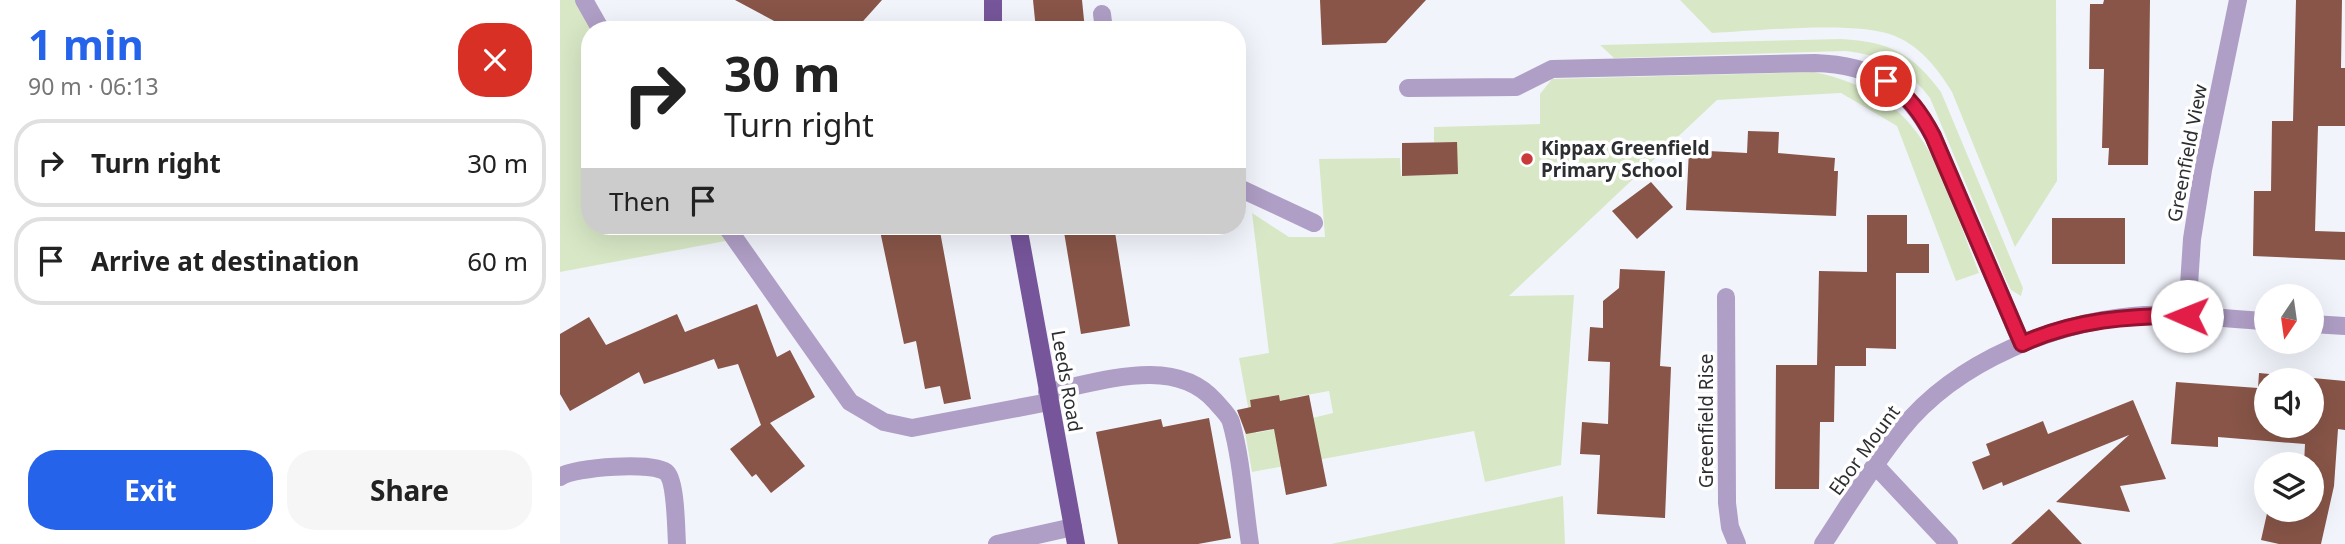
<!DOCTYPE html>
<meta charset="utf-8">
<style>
:root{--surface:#fff;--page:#f6f6f6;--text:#222;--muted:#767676;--line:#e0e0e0;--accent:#2563eb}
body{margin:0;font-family:"Noto Sans",sans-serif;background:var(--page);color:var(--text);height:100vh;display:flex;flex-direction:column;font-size:26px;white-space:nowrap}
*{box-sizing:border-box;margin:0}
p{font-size:23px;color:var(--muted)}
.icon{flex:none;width:38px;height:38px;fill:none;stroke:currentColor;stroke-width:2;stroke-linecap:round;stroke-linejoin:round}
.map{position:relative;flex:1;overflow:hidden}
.drawer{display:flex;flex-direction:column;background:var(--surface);width:560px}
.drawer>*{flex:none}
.banner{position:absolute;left:21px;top:21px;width:665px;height:214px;border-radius:28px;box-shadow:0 7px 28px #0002;background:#fff;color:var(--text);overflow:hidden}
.needle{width:46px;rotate:193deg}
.controls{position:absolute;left:1694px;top:284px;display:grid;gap:14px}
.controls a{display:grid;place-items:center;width:70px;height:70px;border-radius:50%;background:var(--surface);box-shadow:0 7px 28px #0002;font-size:35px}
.pin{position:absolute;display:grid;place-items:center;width:60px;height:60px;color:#fff;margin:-30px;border:4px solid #fff;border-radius:50%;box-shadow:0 2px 7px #0007}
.me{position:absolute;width:77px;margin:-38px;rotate:271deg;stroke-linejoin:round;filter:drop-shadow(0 0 5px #0008)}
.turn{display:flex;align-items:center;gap:24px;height:147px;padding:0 28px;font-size:32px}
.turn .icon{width:91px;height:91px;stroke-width:2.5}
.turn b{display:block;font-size:49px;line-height:60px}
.then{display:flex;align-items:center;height:66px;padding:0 28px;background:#0003;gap:14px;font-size:26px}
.round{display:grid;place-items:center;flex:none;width:74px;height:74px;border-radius:28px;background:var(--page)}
.head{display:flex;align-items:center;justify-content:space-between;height:119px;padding:0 28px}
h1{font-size:42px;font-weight:700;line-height:52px;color:var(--accent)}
.primary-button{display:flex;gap:14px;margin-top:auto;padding:14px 28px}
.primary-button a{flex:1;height:80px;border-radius:28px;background:var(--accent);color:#fff;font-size:28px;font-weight:700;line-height:80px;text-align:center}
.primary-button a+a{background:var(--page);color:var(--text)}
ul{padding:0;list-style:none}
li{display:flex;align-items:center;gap:21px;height:88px;margin:0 14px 10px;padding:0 14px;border:4px solid var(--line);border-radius:28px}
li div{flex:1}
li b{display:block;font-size:26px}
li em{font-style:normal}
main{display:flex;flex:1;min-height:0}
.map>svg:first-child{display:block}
.green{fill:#d8e8c6;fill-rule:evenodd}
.building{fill:#885548;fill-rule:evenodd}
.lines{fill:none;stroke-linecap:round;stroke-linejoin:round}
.minor{stroke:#af9ec5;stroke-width:18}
.major{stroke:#76559a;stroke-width:18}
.route-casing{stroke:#92132f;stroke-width:18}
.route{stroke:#e11d48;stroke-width:12}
.poi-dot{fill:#c93a3a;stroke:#fff;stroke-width:2.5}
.labels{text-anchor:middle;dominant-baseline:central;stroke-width:7;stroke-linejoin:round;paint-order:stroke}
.poi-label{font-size:19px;font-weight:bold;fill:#2d2e31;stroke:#fff;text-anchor:start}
.street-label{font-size:19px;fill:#2d2e31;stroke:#fff}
</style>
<main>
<section class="drawer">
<div class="head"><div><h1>1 min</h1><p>90 m · 06:13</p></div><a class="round" style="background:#d93025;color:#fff"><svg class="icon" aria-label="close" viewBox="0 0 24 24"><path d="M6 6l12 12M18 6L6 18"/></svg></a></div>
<ul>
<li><svg class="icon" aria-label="right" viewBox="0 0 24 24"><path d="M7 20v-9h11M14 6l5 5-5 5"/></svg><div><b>Turn right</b></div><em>30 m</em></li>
<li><svg class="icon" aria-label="arrive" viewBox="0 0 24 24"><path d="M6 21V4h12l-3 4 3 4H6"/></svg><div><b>Arrive at destination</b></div><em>60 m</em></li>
</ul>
<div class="primary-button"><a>Exit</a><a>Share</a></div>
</section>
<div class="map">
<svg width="1785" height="544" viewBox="0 0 1785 544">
<rect width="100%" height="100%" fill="#f2f4fc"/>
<g class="green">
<path d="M0,0H21L38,30H30V226H161L171,240L0,272Z"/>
<path d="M1120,0H1496L1497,181L1455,247L1392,92C1377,68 1361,47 1335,36C1297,20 1197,31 1152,33Z"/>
<path d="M1282,39C1330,42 1352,53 1381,92L1463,288L1461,296L1451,290L1446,280L1370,98C1347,68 1323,55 1285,51L1054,58L1040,45Z"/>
<path d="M1254,72C1370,96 1381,177 1419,273L1396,281L1337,126L1281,93L1157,100L949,296L1014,295L1001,465L925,482L914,431L692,472L682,415L689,412L679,358L709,353L692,213L729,237H765L759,159L840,158L841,176L897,174V142H874V127L980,124V94L992,79ZM769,391L773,413L740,421L736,397ZM719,395L726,427L696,433L690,401Z"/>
<path d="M1003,496L1005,544H771Z"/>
</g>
<g class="building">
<path d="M175,0H322L296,29L259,22L257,30H231Z"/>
<path d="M473,0H522L525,30H476Z"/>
<path d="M760,0H866L826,43L762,45Z"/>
<path d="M1544,0H1590L1588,165H1548L1549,148H1542L1544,69H1529L1530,4H1543Z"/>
<path d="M1736,0H1782L1781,68H1785V126H1758L1755,231L1785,232V260L1693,256L1694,191H1711L1712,121H1733Z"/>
<path d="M1188,131L1219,132L1218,153L1275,158L1274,171H1278L1276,216L1126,210L1129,150L1187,153Z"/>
<path d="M897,142L898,174L842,176V143Z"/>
<path d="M1091,182L1113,207L1077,239L1052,211Z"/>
<path d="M1307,215H1347V244H1369V273H1336V349L1306,348V366H1275L1274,422H1260L1259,489H1215L1216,365H1257L1259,271L1307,272Z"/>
<rect x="1492" y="218" width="73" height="46"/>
<path d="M319,226H379L411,399L384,404L380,386L365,389L356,341L344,344Z"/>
<path d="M503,226H554L570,326L521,334Z"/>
<path d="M1060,269L1105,271L1100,366L1111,367L1105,518L1037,514L1040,455L1020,454L1022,422L1048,424L1050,362L1028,361L1030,327L1043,328V301L1059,288Z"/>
<path d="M197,304L217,357L230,350L255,397L210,423L245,466L211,493L196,474L192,477L170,449L201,425L178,364L158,369L154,359L84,384L79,372L10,411L0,394V334L29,317L46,345L117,314L125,332Z"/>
<path d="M1699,373L1785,381V430L1778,429L1774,486L1761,544H1719L1701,540L1708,509H1752V464H1744L1745,444L1658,437V447L1611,444L1616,382L1698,388ZM1706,380H1752V425H1706Z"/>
<path d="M719,395L720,401L749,395L767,486L726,495L714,429L686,434L677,410L691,407L690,400Z"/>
<path d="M1573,400L1606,479L1560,486L1570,512L1496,502L1569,435L1443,486L1442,482L1423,490L1412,462L1430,455L1426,444L1483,421L1488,434Z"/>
<path d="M649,418L671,538L638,544H558L536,432L601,419L603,427Z"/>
<path d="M1489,509L1522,544H1451Z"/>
</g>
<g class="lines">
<g class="minor">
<path d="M24,0L41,30"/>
<path d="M542,14L544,30"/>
<path d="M848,88L956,87L992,69L1255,63C1314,65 1345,85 1373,136L1462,344"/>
<path d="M677,187L754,223"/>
<path d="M166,226L290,402L324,422L352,428L489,402"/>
<path d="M1166,297L1167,503L1170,527L1177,544"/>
<path d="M1627,316L1632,239L1643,170L1678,0"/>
<path d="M1752,324L1785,326"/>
<path d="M487,392C538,383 614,354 655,401C660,407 669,415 671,422C682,461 684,505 690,544"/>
<path d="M1315,465L1389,544"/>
<path d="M0,477C13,467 97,461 107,473C116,483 116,529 117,544"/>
<path d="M437,544L513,527"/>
<path d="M1263,544C1288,506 1312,466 1341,430C1397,360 1497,321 1584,315C1625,313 1666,319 1706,321"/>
</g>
<g class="major">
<path d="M433,30V0"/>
<path d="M458,226L516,544"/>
</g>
</g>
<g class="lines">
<g class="route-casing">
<path id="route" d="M1326,81C1348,95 1361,113 1373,136L1462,344C1513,320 1571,315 1627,316"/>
</g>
<use href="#route" class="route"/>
</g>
<circle class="poi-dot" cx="967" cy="159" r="7"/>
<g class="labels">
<g class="poi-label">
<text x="981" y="148">Kippax Greenfield<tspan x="981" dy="22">Primary School</tspan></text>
</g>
<g class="street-label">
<text transform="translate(1627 153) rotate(-79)">Greenfield View</text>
<text transform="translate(507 381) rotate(80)">Leeds Road</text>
<text transform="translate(1146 421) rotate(-90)">Greenfield Rise</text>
<text transform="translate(1304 450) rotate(-54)">Ebor Mount</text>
</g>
</g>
</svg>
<div class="controls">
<a><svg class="needle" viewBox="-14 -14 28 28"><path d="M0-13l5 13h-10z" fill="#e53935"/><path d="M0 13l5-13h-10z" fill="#767676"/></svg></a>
<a><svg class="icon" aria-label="sound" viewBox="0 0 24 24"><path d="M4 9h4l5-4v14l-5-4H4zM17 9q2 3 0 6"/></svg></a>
<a><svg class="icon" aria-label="layers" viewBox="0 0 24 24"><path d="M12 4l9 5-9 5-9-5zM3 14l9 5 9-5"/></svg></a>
</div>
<div class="pin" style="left:1326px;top:81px;background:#d93025"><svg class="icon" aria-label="arrive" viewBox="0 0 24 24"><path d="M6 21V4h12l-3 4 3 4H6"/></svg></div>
<svg class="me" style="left:1627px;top:316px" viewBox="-20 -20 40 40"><circle r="19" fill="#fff"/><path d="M0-13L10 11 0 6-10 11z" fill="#e11d48"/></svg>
<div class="banner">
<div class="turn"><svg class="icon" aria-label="right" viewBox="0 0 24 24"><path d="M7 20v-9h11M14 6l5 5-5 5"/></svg><div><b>30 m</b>Turn right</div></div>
<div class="then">Then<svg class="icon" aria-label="arrive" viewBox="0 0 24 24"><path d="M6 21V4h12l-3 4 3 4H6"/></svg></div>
</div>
</div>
</main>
